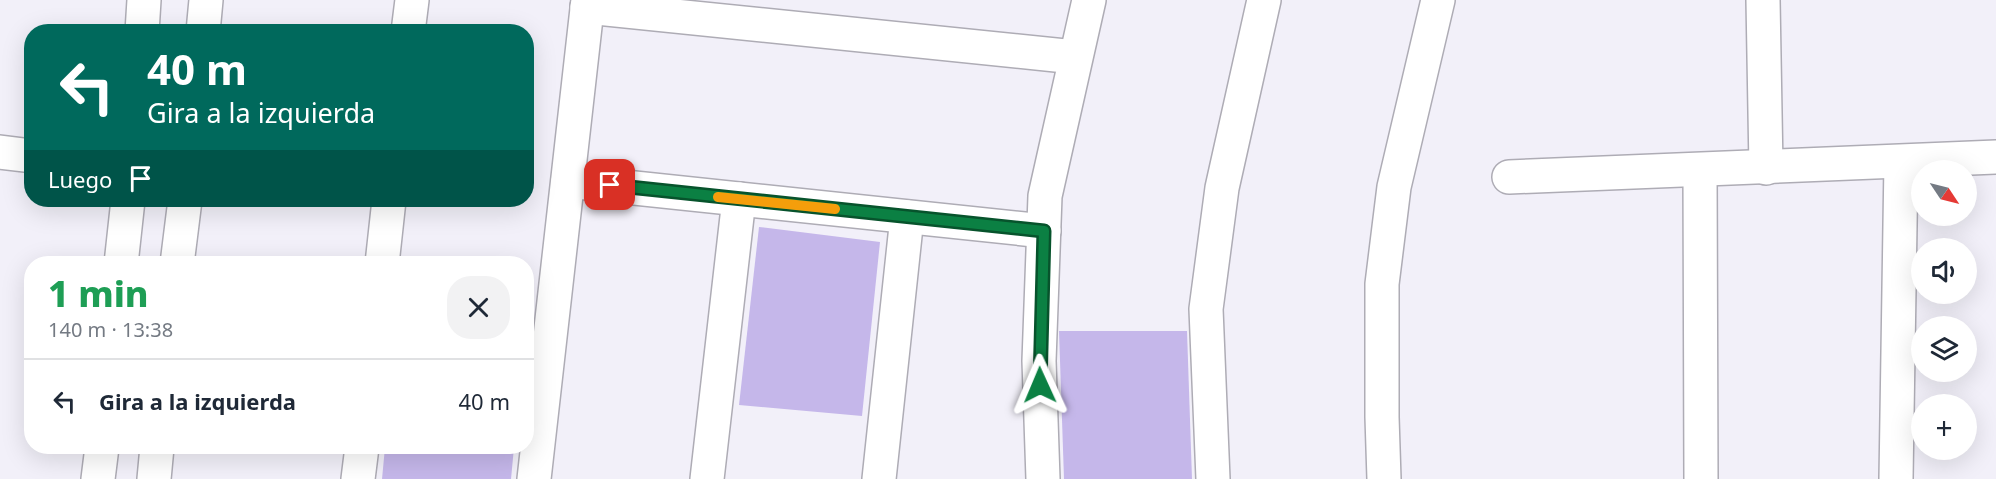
<!DOCTYPE html>
<html lang="es">
<meta charset="utf-8">
<style>
:root{--surface:#fff;--page:#f2f2f3;--text:#1f2937;--muted:#747a83;--line:#e0e1e3}
body{margin:0;font-family:"Noto Sans",sans-serif;background:var(--page);color:var(--text);height:100vh;display:flex;flex-direction:column;font-size:22px;white-space:nowrap}
*{box-sizing:border-box;margin:0}
p{font-size:20px;color:var(--muted)}
.icon{flex:none;width:33px;height:33px;fill:none;stroke:currentColor;stroke-width:2;stroke-linecap:round;stroke-linejoin:round}
.map{position:relative;flex:1;overflow:hidden}
.sheet{position:absolute;left:24px;top:256px;width:510px;height:198px;display:flex;flex-direction:column;background:var(--surface);border-radius:24px;box-shadow:0 6px 24px #0002}
.sheet>*{flex:none}
.hud{position:absolute;left:24px;top:24px;width:510px;height:183px;border-radius:24px;box-shadow:0 6px 24px #0002;background:#00695c;color:#fff;overflow:hidden}
.needle{width:39px;rotate:125deg}
.fabs{position:absolute;left:1911px;top:160px;display:grid;gap:12px}
.fabs a{display:grid;place-items:center;width:66px;height:66px;border-radius:50%;background:var(--surface);box-shadow:0 6px 24px #0002;font-size:30px}
.pin{position:absolute;display:grid;place-items:center;width:51px;height:51px;color:#fff;margin:-26px;border-radius:12px;box-shadow:0 3px 9px #0006}
.me{position:absolute;width:66px;margin:-33px;rotate:359deg;stroke-linejoin:round;filter:drop-shadow(0 0 4px #0008)}
.turn{display:flex;align-items:center;gap:21px;height:126px;padding:0 24px;font-size:27px}
.turn .icon{width:78px;height:78px;stroke-width:2.5}
.turn b{display:block;font-size:42px;line-height:51px}
.then{display:flex;align-items:center;height:57px;padding:0 24px;background:#0003;gap:12px;font-size:22px}
.round{display:grid;place-items:center;flex:none;width:63px;height:63px;border-radius:24px;background:var(--page)}
.headline{display:flex;align-items:center;justify-content:space-between;height:102px;padding:0 24px}
h1{font-size:36px;font-weight:800;line-height:45px;color:#1e9e55}
ul{padding:0;list-style:none}
li{display:flex;align-items:center;gap:18px;height:84px;padding:0 24px;border-top:2px solid var(--line)}
li div{flex:1}
li b{display:block;font-size:22px}
li em{font-style:normal}
.map>svg:first-child{display:block}
.green{fill:#c5b7ea}
.lines{fill:none;stroke-linecap:round;stroke-linejoin:round}
.street-casing{stroke:#aeacb5;stroke-width:36}
.secondary-casing{stroke:#aeacb5;stroke-width:36}
.street{stroke:#fff;stroke-width:33}
.secondary{stroke:#fff;stroke-width:33}
.route-casing{stroke:#07532c;stroke-width:15}
.route{stroke:#0b8043;stroke-width:10}
.slow{stroke:#f59e0b;stroke-width:10}
</style>
<div class="map">
<svg width="1996" height="479" viewBox="0 0 1996 479">
<rect width="100%" height="100%" fill="#f2f0f9"/>
<g class="green">
<path d="M759,227L880,242L862,416L739,405Z"/>
<path d="M1059,331H1187L1192,479H1064Z"/>
<path d="M385,447H514L511,479H382Z"/>
</g>
<g class="lines">
<g class="street-casing">
<g id="street">
<path d="M1763,0L1766,168"/>
<path d="M587,7L1075,57"/>
<path d="M408,32L412,0"/>
<path d="M0,152L32,156"/>
<path d="M1700,170L1701,479"/>
<path d="M1509,177L1996,157"/>
<path d="M568,181L1044,231"/>
<path d="M382,264L389,200"/>
<path d="M358,479L362,447"/>
<path d="M534,479L588,0"/>
<path d="M707,479L739,199"/>
<path d="M879,479L907,217"/>
<path d="M1043,479L1039,361L1045,196L1089,0"/>
<path d="M1213,479L1206,309L1222,188L1264,0"/>
<path d="M1384,479L1382,417V284L1394,187L1438,0"/>
<path d="M1896,479L1901,162"/>
</g>
</g>
<g class="secondary-casing">
<g id="secondary">
<path d="M142,32L144,0"/>
<path d="M203,32L206,0"/>
<path d="M121,264L128,200"/>
<path d="M177,264L185,200"/>
<path d="M98,479L102,447"/>
<path d="M154,479L157,447"/>
</g>
</g>
<use href="#street" class="street"/>
<use href="#secondary" class="secondary"/>
</g>
<g class="lines">
<g class="route-casing">
<path id="route" d="M610,185L1044,231L1040,385"/>
</g>
<use href="#route" class="route"/>
<path class="slow" d="M718,197L835,209"/>
</g>
</svg>
<div class="fabs">
<a><svg class="needle" viewBox="-14 -14 28 28"><path d="M0-13l5 13h-10z" fill="#e53935"/><path d="M0 13l5-13h-10z" fill="#747a83"/></svg></a>
<a><svg class="icon" aria-label="sound" viewBox="0 0 24 24"><path d="M4 9h4l5-4v14l-5-4H4zM17 9q2 3 0 6"/></svg></a>
<a><svg class="icon" aria-label="layers" viewBox="0 0 24 24"><path d="M12 4l9 5-9 5-9-5zM3 14l9 5 9-5"/></svg></a>
<a>+</a>
</div>
<div class="pin" style="left:610px;top:185px;background:#d93025"><svg class="icon" aria-label="arrive" viewBox="0 0 24 24"><path d="M6 21V4h12l-3 4 3 4H6"/></svg></div>
<svg class="me" style="left:1040px;top:385px" viewBox="-20 -20 40 40"><path d="M0-17L14 15 0 8-14 15z" fill="#0b8043" stroke="#fff" stroke-width="4"/></svg>
<div class="hud">
<div class="turn"><svg class="icon" aria-label="left" viewBox="0 0 24 24"><path d="M17 20v-9H6M10 6l-5 5 5 5"/></svg><div><b>40 m</b>Gira a la izquierda</div></div>
<div class="then">Luego<svg class="icon" aria-label="arrive" viewBox="0 0 24 24"><path d="M6 21V4h12l-3 4 3 4H6"/></svg></div>
</div>
<section class="sheet">
<div class="headline"><div><h1>1 min</h1><p>140 m · 13:38</p></div><a class="round"><svg class="icon" aria-label="close" viewBox="0 0 24 24"><path d="M6 6l12 12M18 6L6 18"/></svg></a></div>
<ul>
<li><svg class="icon" aria-label="left" viewBox="0 0 24 24"><path d="M17 20v-9H6M10 6l-5 5 5 5"/></svg><div><b>Gira a la izquierda</b></div><em>40 m</em></li>
</ul>
</section>
</div>
